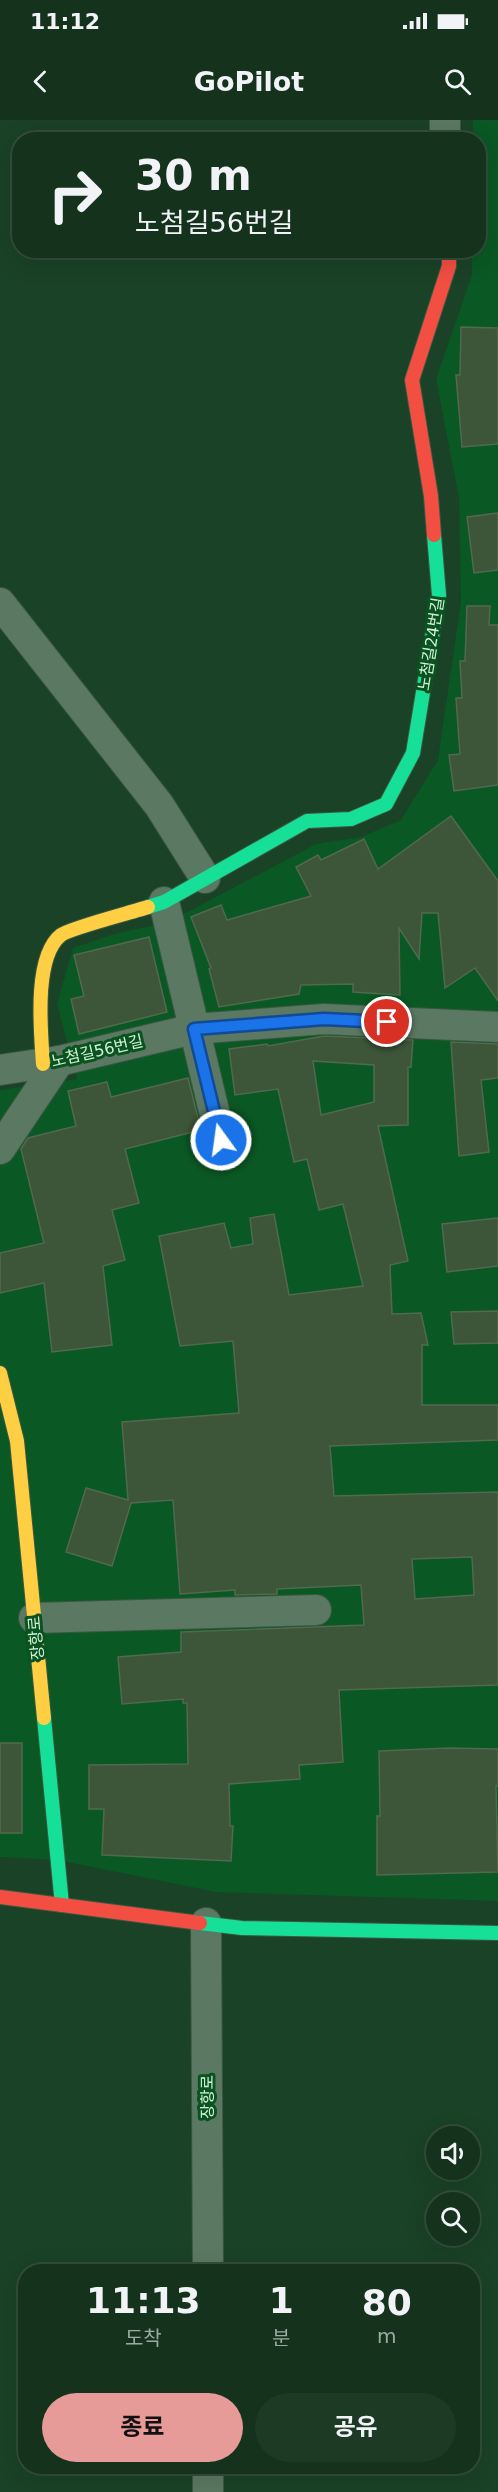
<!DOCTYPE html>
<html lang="ko">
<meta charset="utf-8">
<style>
:root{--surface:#14321c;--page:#1d3a25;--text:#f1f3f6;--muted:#9daaa3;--line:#334d3b;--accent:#e69b98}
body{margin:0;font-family:"DejaVu Sans","Noto Sans KR",sans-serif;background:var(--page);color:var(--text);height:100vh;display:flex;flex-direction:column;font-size:22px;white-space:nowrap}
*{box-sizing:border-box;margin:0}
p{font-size:20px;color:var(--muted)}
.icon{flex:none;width:33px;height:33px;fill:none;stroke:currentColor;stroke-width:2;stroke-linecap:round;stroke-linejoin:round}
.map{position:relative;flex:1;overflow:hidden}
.drawer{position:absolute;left:18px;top:2144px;width:462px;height:210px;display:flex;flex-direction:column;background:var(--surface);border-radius:24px;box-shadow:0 6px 24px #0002,0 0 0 2px var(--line)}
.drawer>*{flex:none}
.top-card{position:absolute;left:12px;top:12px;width:474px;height:126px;border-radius:24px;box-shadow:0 6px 24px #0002,0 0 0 2px var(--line);background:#14321c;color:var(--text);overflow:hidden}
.controls{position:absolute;left:426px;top:2006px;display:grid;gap:12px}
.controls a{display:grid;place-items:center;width:54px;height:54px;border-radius:50%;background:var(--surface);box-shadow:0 6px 24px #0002,0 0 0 2px var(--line);font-size:30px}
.pin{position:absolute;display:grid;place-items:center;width:51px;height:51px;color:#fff;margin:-26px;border:3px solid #fff;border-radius:50%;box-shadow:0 2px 6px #0007}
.me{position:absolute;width:66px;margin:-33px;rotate:346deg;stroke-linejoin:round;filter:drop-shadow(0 0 4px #0008)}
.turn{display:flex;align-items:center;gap:21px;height:126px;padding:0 24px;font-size:27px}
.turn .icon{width:78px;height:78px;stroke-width:2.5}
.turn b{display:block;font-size:42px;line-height:51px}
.eta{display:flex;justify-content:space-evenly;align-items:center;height:102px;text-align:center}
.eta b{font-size:36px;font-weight:700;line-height:42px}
.action{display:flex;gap:12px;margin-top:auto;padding:12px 24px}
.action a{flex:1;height:69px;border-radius:36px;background:var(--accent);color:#111;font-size:24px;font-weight:700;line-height:69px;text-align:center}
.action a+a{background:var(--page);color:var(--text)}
.status{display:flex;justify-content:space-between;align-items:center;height:42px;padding:0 30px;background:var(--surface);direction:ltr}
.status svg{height:16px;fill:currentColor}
header{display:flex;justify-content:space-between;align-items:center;height:78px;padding:0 24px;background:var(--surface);font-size:27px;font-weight:700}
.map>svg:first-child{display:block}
.built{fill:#0a5823}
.building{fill:#3d5639;stroke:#51694e;stroke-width:1.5;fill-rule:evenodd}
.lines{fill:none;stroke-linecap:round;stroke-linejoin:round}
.street-casing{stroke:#3b5842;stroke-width:32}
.fast-casing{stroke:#3b5842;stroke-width:16}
.slow-casing{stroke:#3b5842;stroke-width:16}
.jam-casing{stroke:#3b5842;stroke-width:16}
.street{stroke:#5b7862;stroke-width:30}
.fast{stroke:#16e098;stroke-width:14}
.slow{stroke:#ffcf43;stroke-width:14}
.jam{stroke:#f24e42;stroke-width:14}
.route-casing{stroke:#114b97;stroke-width:15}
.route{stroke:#1a73e8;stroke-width:10}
.labels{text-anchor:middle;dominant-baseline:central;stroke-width:6;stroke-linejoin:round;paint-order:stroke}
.street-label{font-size:16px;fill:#d1f2d5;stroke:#0a5220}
</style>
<div class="status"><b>11:12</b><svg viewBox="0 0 49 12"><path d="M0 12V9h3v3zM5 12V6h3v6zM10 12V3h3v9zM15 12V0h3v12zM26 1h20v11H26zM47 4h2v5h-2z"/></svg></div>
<header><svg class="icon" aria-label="back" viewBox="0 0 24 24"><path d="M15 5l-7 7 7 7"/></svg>GoPilot<svg class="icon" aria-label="search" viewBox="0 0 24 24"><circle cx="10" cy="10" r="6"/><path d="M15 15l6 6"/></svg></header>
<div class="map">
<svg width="498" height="2372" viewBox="0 0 498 2372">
<rect width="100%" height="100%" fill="#1a4226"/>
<path class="built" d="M473,0H498V1781L216,1772L57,1740L0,1737V970L77,959L57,884L73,828L114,814L169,802L316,724L361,717L401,700L438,640L461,481L459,378L436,259L472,155V131L478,130V20L473,19Z"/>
<g class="building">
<path d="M461,207L498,208V324L462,327L456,255H460Z"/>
<path d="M498,393V450L474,453L467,397Z"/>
<path d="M467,486H490L489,505H498V665L454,671L449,635L460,634L456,578H462L460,541H465Z"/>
<path d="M451,696L498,761V881L475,848L445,868L438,793H422L419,839L399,808L400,875L353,872V864L301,865L299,874L219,887L209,849L211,848L191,797L221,785L227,800L311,776L296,747L318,735L321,740L364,719L378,749Z"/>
<path d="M149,817L167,892L79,914L71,879L84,876L74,835Z"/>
<path d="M324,916L413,920L411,947H408V1005L378,1006L408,1141L390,1145L392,1194L421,1193L428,1225H422V1285H498V1320L330,1326L334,1376L498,1372V1565L339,1570L343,1642L299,1645L300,1659L229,1664L230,1706H233L231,1741L102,1735L104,1689H89V1645L188,1644L187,1583H183V1579L122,1584L118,1537L181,1532V1512L364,1505L361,1465L277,1469V1474L235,1475V1470L180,1474L173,1380L131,1383L112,1446L66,1432L86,1368L128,1380L122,1302L239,1293L233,1221L180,1226L159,1116L224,1103L231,1128L253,1124L250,1098L274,1094L289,1175L363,1166L343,1084L319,1090L307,1039L294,1042L278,969L235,975L229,929L267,924L268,926ZM313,941L374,945V982L321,995ZM472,1437L474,1475L415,1479L412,1439Z"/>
<path d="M451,922L498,924V958L481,960L489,1032L459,1036Z"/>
<path d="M188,958L201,1010L125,1029L139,1083L112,1090L125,1140L103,1146L112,1225L52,1232L44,1163L0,1173V1133L44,1123L21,1029L28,1018L76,1006L68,971L107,962L111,977Z"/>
<path d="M498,1098V1146L447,1152L442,1104Z"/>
<path d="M498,1191V1223L454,1224L451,1192Z"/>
<rect x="0" y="1623" width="22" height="90"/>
<path d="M449,1628L498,1629V1666H496L498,1752L377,1755V1696H380L379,1631Z"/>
</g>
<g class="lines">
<g class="street-casing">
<g id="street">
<path d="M445,20V0"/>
<path d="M0,483L159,685L205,758"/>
<path d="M164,782L221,1020"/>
<path d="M0,950L59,941L194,909L324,899L498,907"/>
<path d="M0,1029L59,941"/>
<path d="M34,1498L316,1490"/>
<path d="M206,1803L208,2151"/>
<path d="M208,2346V2372"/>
</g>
</g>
<g class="fast-casing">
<g id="fast">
<path d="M148,787L164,782L307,701L351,699L386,684L413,633L439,475L434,415"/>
<path d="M44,1598L62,1785"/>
<path d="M200,1803L242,1808L498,1813"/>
</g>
</g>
<g class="slow-casing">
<g id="slow">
<path d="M43,944C41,913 33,837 61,815C70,808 133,792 148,787"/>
<path d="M0,1253L17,1321L44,1598"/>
</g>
</g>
<g class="jam-casing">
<g id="jam">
<path d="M434,415L431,376L412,260L449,146V130"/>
<path d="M0,1777L200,1803"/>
</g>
</g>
<use href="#street" class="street"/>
<use href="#fast" class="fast"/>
<use href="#slow" class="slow"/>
<use href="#jam" class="jam"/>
</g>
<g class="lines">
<g class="route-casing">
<path id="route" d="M221,1020L194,909L324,899L387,902"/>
</g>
<use href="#route" class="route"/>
</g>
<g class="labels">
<g class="street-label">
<text transform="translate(431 524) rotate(-81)">노첨길24번길</text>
<text transform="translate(97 931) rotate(-13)">노첨길56번길</text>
<text transform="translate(36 1518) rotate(-95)">장항로</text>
<text transform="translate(207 1977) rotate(-90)">장항로</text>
</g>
</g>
</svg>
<div class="controls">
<a><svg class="icon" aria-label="sound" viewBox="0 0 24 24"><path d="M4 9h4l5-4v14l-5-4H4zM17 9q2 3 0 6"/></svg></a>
<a><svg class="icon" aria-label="search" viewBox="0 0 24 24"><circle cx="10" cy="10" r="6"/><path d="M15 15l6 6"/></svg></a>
</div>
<div class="pin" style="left:387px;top:902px;background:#d93025"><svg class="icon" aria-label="arrive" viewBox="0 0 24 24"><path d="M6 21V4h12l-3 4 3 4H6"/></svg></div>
<svg class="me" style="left:221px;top:1020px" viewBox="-20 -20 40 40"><circle r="17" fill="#1a73e8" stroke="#fff" stroke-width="3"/><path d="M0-11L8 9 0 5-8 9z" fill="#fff"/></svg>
<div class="top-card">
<div class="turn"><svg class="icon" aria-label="right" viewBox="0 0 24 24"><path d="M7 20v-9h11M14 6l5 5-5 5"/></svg><div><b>30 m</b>노첨길56번길</div></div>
</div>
<section class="drawer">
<div class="eta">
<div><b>11:13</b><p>도착</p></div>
<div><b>1</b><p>분</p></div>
<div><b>80</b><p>m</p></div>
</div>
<div class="action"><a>종료</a><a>공유</a></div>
</section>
</div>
